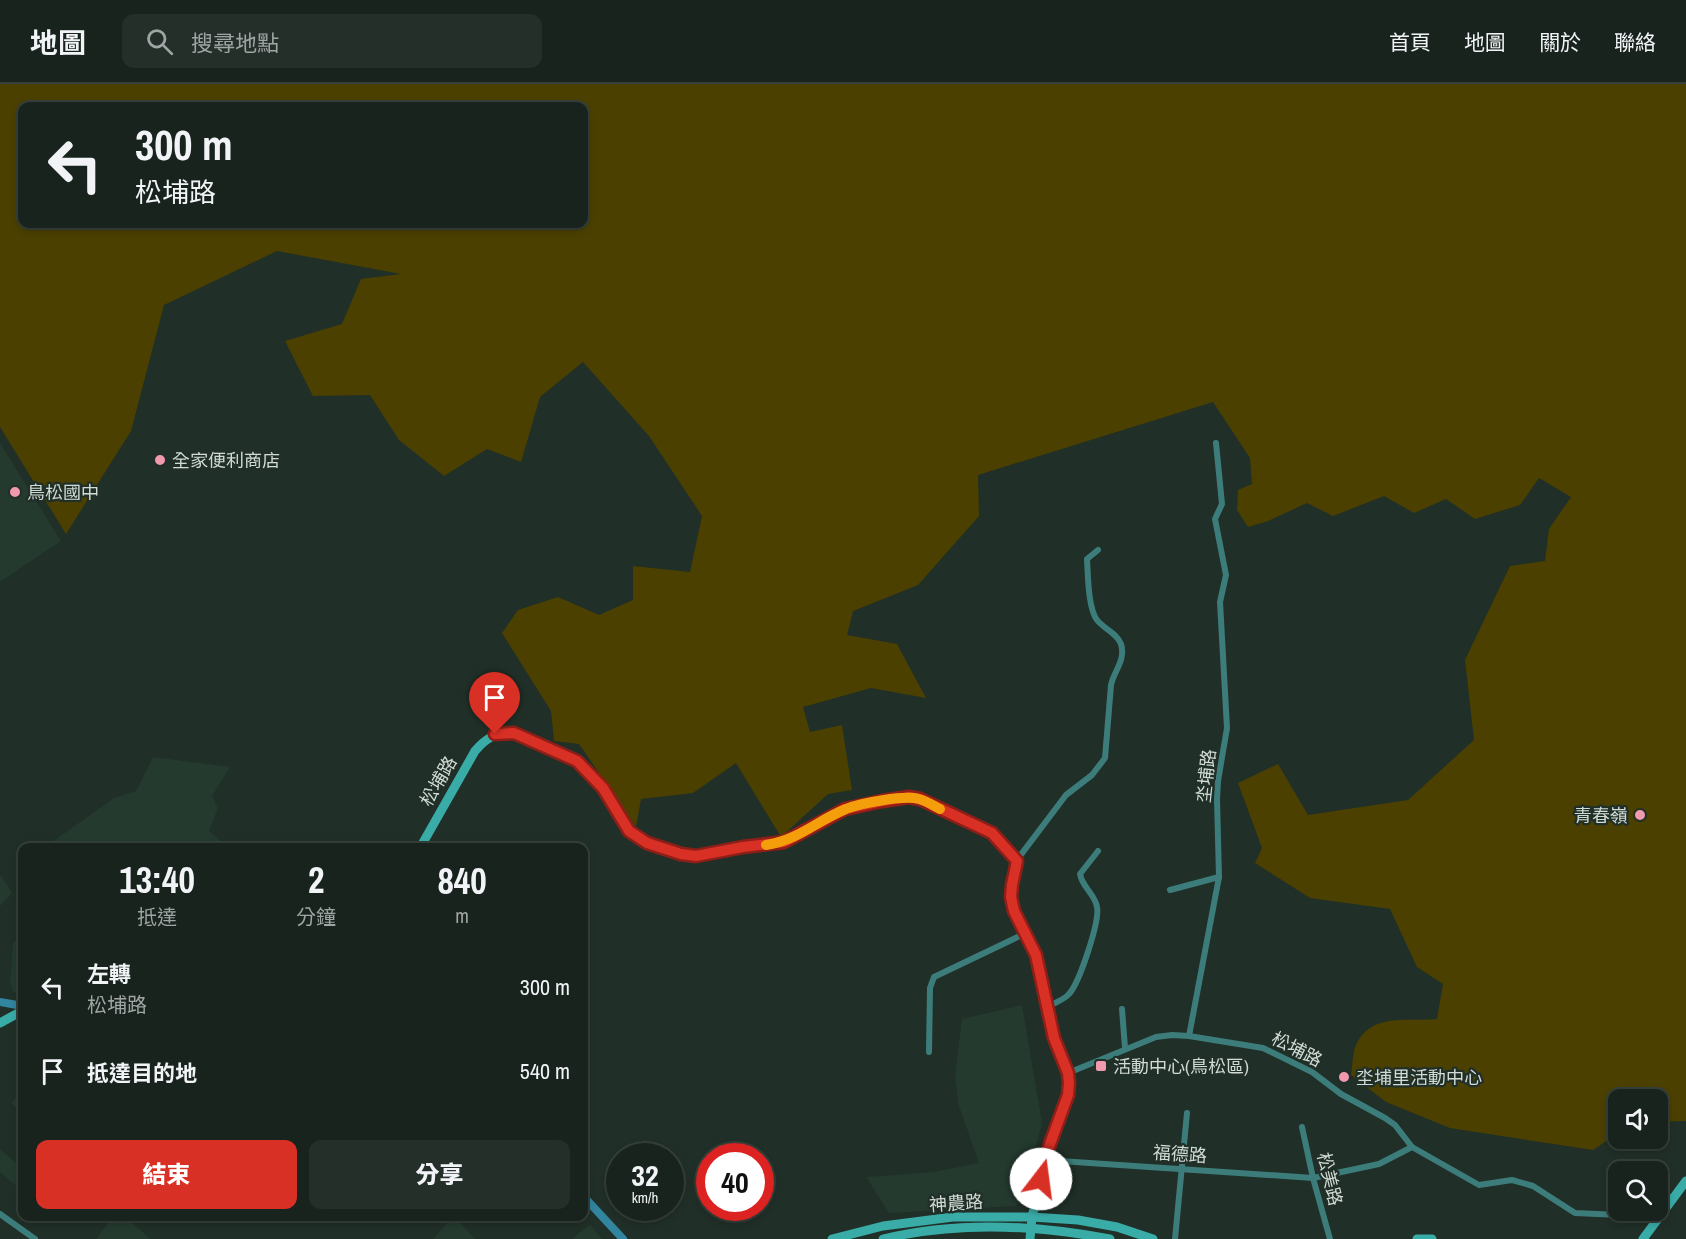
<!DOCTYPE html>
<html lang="zh-TW">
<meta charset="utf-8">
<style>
:root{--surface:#18231d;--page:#252f2a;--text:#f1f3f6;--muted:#9fa4a4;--line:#36403b;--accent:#d93025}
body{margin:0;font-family:"Archivo Narrow","Noto Sans TC",sans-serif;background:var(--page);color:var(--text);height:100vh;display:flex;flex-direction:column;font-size:22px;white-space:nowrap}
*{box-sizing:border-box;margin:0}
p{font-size:20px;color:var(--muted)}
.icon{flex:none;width:33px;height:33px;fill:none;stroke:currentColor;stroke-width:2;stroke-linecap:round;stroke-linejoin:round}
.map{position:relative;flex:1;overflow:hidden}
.drawer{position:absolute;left:18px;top:759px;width:570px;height:378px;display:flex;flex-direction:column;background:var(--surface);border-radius:12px;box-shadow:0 3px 9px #0003,0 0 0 2px var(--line)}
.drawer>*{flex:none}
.guide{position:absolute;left:18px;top:18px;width:570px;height:126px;border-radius:12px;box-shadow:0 3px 9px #0003,0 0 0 2px var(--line);background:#18231d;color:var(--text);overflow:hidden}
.controls{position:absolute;left:1608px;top:1005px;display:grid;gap:12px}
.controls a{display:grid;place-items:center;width:60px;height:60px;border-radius:12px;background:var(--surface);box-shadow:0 3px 9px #0003,0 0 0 2px var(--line);font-size:30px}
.speed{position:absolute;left:606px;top:1059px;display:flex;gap:12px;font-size:30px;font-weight:700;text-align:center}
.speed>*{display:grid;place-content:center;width:78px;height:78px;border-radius:50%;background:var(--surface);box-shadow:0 3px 9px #0003,0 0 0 2px var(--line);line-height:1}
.speed small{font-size:15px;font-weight:400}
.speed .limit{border:9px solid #d22;background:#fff;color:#111}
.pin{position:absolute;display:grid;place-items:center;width:51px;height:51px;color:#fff;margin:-62px -26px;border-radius:50% 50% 50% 0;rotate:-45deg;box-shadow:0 0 6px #0007}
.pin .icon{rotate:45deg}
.me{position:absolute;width:66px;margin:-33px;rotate:15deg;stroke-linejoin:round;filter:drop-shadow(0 0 4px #0008)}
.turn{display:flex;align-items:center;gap:21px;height:126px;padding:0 18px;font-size:27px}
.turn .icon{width:78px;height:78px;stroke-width:2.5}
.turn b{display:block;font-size:42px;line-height:51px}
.eta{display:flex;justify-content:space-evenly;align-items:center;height:102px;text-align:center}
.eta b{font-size:36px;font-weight:800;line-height:42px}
.primary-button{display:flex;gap:12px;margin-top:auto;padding:12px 18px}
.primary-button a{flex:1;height:69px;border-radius:12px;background:var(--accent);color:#fff;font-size:24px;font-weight:800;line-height:69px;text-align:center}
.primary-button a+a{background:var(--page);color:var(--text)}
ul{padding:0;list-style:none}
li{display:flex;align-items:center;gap:18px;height:84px;padding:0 18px}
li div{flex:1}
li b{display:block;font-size:22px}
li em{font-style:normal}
header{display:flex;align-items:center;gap:36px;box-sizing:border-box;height:84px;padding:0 30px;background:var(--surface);border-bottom:2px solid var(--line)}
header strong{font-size:28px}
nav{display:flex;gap:33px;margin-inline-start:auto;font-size:21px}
.search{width:420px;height:54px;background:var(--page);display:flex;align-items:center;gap:15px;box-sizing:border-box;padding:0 21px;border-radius:12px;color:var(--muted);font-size:22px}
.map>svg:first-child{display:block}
.built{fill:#243a2f}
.green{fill:#4b4000;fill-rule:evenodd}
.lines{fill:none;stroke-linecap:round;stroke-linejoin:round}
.canal{stroke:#31859f;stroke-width:8}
.street{stroke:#3c7d7b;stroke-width:6}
.secondary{stroke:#39aca8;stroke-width:9}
.route-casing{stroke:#8d1f18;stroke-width:15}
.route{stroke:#d93025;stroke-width:10}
.slow{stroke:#f59e0b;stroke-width:10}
.poi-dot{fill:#f29aad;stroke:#202f27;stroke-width:2}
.labels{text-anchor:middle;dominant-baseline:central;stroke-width:4.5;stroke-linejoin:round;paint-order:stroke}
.poi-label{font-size:18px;fill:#d1dad5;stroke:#202f27;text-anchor:start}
.street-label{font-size:18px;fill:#d1dad5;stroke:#202f27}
</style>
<header>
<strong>地圖</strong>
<div class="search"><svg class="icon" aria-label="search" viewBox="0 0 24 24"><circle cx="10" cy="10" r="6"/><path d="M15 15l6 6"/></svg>搜尋地點</div>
<nav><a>首頁</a><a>地圖</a><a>關於</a><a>聯絡</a></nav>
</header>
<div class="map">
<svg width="1686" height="1155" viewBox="0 0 1686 1155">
<rect width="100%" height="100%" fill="#202f27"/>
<g class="built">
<path d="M0,359L61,457L0,498Z"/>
<path d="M153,673L230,683L212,712L218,724L209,747L228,763H45L114,714L136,707Z"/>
<path d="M0,790L12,809L0,822Z"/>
<path d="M22,848V910L13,908L10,898L13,859Z"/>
<path d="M1022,921L1042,1039L1025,1106L1016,1122L889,1129L866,1093L934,1088L979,1079L959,1022L955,993L962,935Z"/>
<path d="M22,1006V1030L11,1019Z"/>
<path d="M0,1065L22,1084V1107L0,1088Z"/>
<path d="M113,1133H126L150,1155H96Z"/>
<path d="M453,1133H455L475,1155H433Z"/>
<path d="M590,1140L602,1155H572Z"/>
</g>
<path class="green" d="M0,0H1686V1037L1658,1038V1016H1618V1049L1593,1066L1450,1044L1386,1018L1351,991C1353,981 1352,967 1357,959C1372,928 1410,938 1437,935L1443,900L1417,883L1390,825L1310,814L1255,779L1262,764L1238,699L1278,680L1308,731L1408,716L1474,656L1465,576L1510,482L1545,477L1549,445L1571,413L1539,394L1520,421L1475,435L1446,415L1414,429L1384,412L1333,432L1307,419L1268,437L1248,443L1237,426L1238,406L1252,400L1250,374L1213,318L978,391L979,432L918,501L853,527L847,551L897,560L926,614L871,604L803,623L810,648L842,641L852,706L828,710L781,753L736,679L693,709L641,715L636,743L579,660L554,657L551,627L502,549L518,526L558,513L599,531L633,516V482L690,488L702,432L649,352L583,278L540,313L521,378L487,365L444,392L399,356L370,311L313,312L285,257L342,240L361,195L401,190L277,167L164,221L131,347L66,450L0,343ZM22,22H584V140H22Z"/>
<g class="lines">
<g class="canal">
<path d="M0,918L17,921L22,920"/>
<path d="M584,1113L623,1155"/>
</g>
<g class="street">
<path d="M1017,776L1066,711L1092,691L1105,674L1111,601C1114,587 1126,576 1121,560C1117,549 1104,545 1097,536C1088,524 1088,491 1087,475L1098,466"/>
<path d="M1170,806L1219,793"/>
<path d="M1048,923C1054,919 1063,916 1068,911C1079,901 1100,837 1097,823C1095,810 1082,803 1080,790L1098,767"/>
<path d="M1122,925L1125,964"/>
<path d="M1189,952L1219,793L1217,715L1218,697L1227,644L1220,518L1226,491L1215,435L1222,420L1216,359"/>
<path d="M929,968L930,904L934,893L1026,849"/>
<path d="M1068,989L1156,953L1172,951L1189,952L1263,964L1312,988L1341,1010L1385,1034L1395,1041L1412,1063L1479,1101L1512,1096L1533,1102L1575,1129L1642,1132L1657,1137"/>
<path d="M1302,1043L1313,1094L1330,1155"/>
<path d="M1045,1076L1313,1094L1379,1080L1412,1063"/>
<path d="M0,1130L35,1155"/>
<path d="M1175,1155L1187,1029"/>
</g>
<g class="secondary">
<path d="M420,764L475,667C486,654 496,648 514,649L577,677L603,704L629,747L647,759L669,767L696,772L743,763L784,758L845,725L882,717L909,713L920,715L991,749L1017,776L1012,801L1011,813L1014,827L1036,871L1054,954L1068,989L1069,999L1068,1011L1045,1076L1032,1133L1030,1155"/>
<path d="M0,939L22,927"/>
<path d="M832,1155L883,1142L953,1133H1032L1078,1136L1117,1143L1153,1155"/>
<path d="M883,1155C957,1137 1036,1141 1110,1155"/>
<path d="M1417,1155H1432"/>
<path d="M1643,1155L1686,1097"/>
</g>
</g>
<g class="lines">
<g class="route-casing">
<path id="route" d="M495,650L514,649L577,677L603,704L629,747L647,759L681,770L696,772L743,763L784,758L845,725L882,717L909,713L920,715L992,749L1017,777L1012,801L1011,813L1014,827L1036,871L1054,954L1068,989L1069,999L1068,1011L1050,1060L1041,1095"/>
</g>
<use href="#route" class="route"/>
<path class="slow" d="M766,761C801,755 816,737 846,725C860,719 905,711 919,715C927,717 934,722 940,725"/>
</g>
<g class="poi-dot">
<circle cx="160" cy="376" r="6"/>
<circle cx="15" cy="408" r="6"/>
<circle cx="1640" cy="731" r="6"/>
<rect x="1095" y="976" width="12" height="12" rx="3"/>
<circle cx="1344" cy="993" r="6"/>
</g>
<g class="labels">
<g class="poi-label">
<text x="172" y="376">全家便利商店</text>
<text x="27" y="408">鳥松國中</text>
<text x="1628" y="731" text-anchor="end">青春嶺</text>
<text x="1113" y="982">活動中心(鳥松區)</text>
<text x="1356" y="993">坔埔里活動中心</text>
</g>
<g class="street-label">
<text transform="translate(1206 692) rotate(-84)">坔埔路</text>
<text transform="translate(438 697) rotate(-60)">松埔路</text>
<text transform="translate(1297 965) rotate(27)">松埔路</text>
<text transform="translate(1180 1070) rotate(4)">福德路</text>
<text transform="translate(1330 1095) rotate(76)">松美路</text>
<text transform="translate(956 1119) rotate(-4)">神農路</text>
</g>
</g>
</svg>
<div class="controls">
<a><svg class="icon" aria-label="sound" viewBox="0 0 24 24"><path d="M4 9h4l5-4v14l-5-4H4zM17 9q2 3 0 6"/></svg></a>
<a><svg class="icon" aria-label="search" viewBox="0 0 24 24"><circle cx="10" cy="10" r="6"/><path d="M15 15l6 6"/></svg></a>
</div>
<div class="speed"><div>32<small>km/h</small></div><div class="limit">40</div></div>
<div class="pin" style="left:495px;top:650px;background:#d93025"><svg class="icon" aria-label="arrive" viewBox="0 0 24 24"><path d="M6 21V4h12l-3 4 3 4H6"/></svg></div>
<svg class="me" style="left:1041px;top:1095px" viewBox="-20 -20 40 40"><circle r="19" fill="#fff"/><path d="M0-13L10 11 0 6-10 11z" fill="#d93025"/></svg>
<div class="guide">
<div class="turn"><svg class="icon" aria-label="left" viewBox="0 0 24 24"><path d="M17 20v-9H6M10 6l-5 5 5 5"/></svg><div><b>300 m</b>松埔路</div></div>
</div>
<section class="drawer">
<div class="eta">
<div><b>13:40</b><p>抵達</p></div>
<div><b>2</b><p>分鐘</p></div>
<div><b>840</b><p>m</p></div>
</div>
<ul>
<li><svg class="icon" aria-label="left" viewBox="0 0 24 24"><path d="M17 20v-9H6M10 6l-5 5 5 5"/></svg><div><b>左轉</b><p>松埔路</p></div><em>300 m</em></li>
<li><svg class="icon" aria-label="arrive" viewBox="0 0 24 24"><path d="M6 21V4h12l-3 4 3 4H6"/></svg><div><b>抵達目的地</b></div><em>540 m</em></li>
</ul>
<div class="primary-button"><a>結束</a><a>分享</a></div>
</section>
</div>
